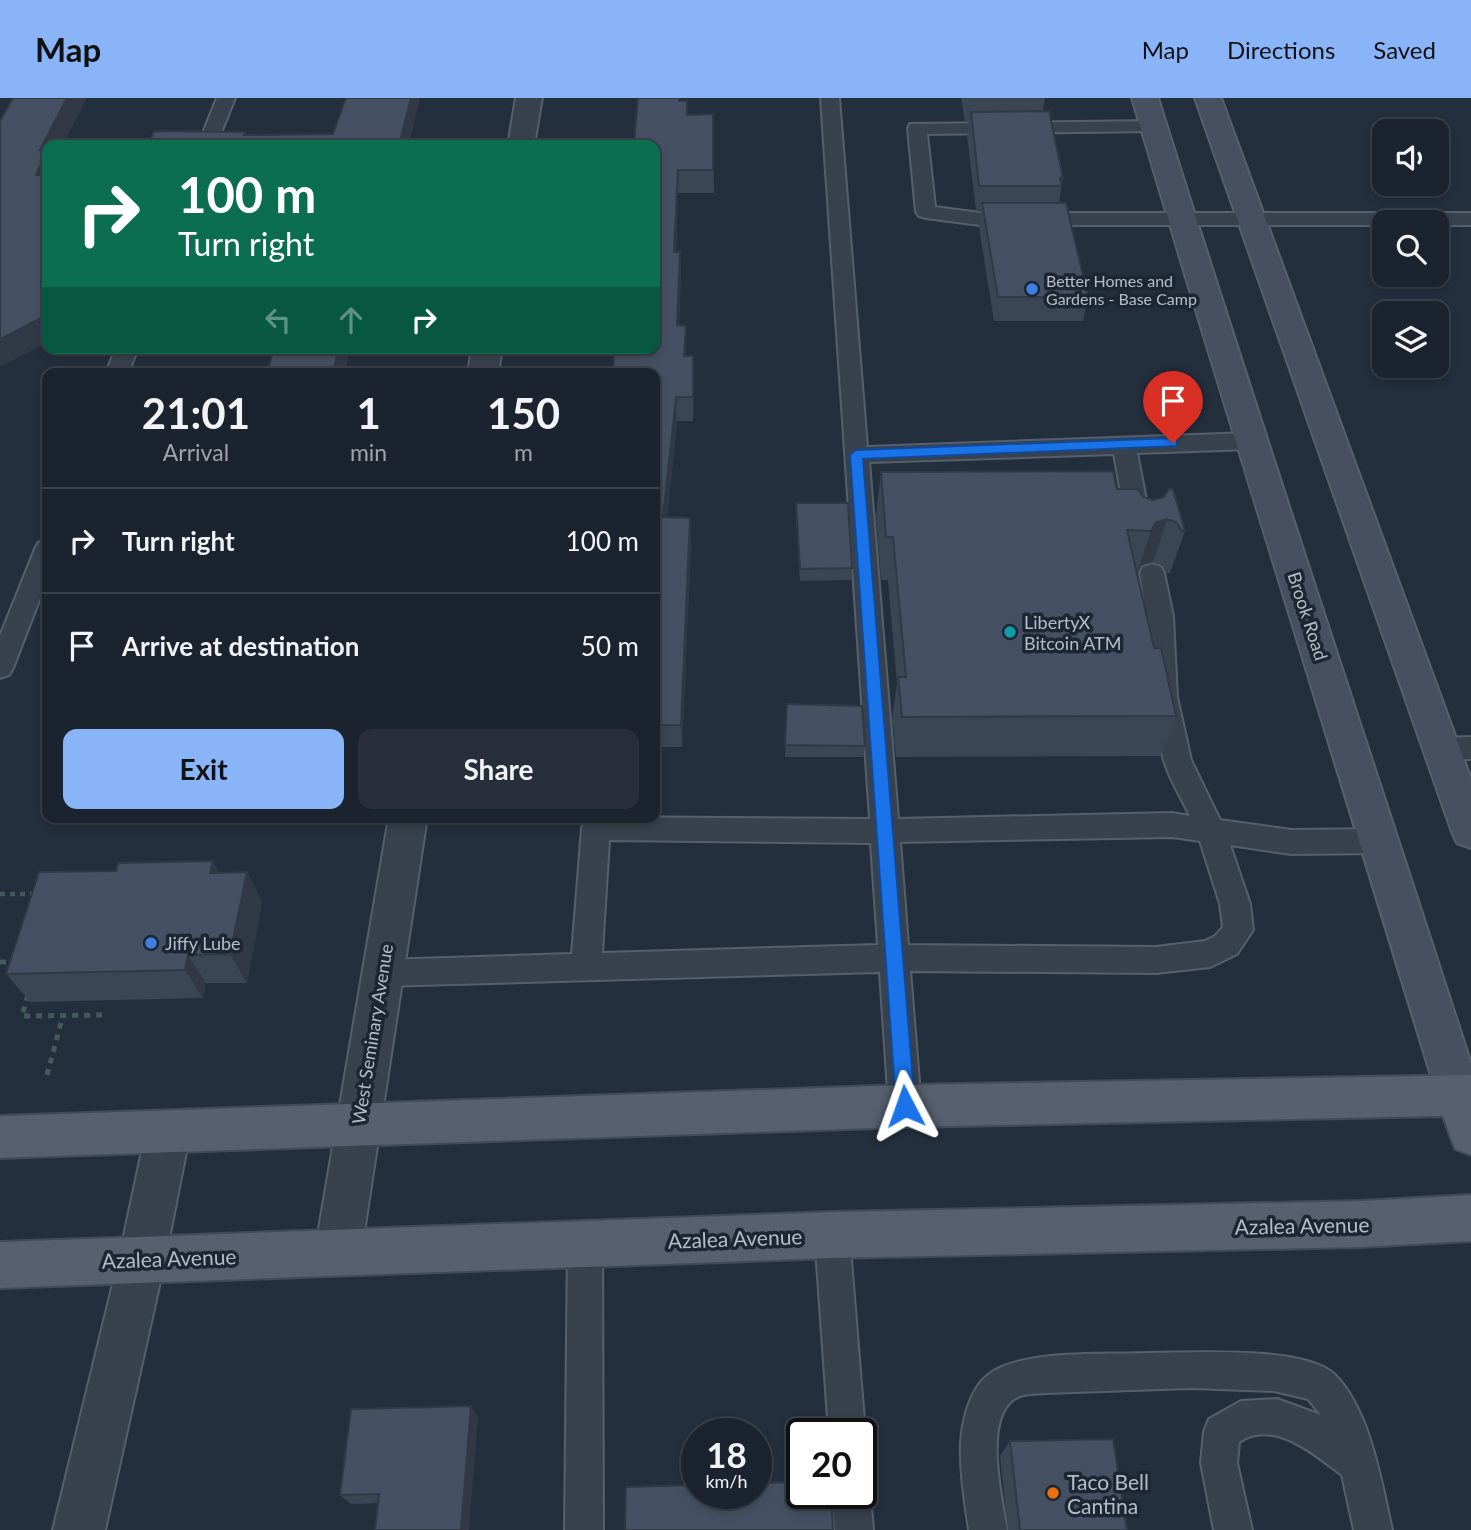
<!DOCTYPE html>
<style>
:root{--surface:#1b232e;--page:#282f3a;--text:#f1f3f6;--muted:#a0a4aa;--line:#39404a;--accent:#8ab4f8}
body{margin:0;font-family:Lato,sans-serif;background:var(--page);color:var(--text);height:100vh;display:flex;flex-direction:column;font-size:26px;white-space:nowrap}
*{box-sizing:border-box;margin:0}
p{font-size:23px;color:var(--muted)}
.icon{flex:none;width:38px;height:38px;fill:none;stroke:currentColor;stroke-width:2;stroke-linecap:round;stroke-linejoin:round}
.map{position:relative;flex:1;overflow:hidden}
.panel{position:absolute;left:42px;top:270px;width:618px;height:455px;display:flex;flex-direction:column;background:var(--surface);border-radius:14px;box-shadow:0 4px 10px #0003,0 0 0 2px var(--line)}
.panel>*{flex:none}
.banner{position:absolute;left:42px;top:42px;width:618px;height:214px;border-radius:14px;box-shadow:0 4px 10px #0003,0 0 0 2px var(--line);background:#0b6e4f;color:#fff;overflow:hidden}
.buttons{position:absolute;left:1372px;top:21px;display:grid;gap:14px}
.buttons a{display:grid;place-items:center;width:77px;height:77px;border-radius:14px;background:var(--surface);box-shadow:0 4px 10px #0003,0 0 0 2px var(--line);font-size:35px}
.speed{position:absolute;left:681px;top:1320px;display:flex;gap:14px;font-size:35px;font-weight:700;text-align:center}
.speed>*{display:grid;place-content:center;width:91px;height:91px;border-radius:50%;background:var(--surface);box-shadow:0 4px 10px #0003,0 0 0 2px var(--line);line-height:1}
.speed small{font-size:18px;font-weight:400}
.speed .limit{border:4px solid #111;border-radius:10px;background:#fff;color:#111}
.pin{position:absolute;display:grid;place-items:center;width:60px;height:60px;color:#fff;margin:-72px -30px;border-radius:50% 50% 50% 0;rotate:-45deg;box-shadow:0 0 7px #0007}
.pin .icon{rotate:45deg}
.me{position:absolute;width:77px;margin:-38px;rotate:356deg;stroke-linejoin:round;filter:drop-shadow(0 0 5px #0008)}
.turn{display:flex;align-items:center;gap:24px;height:147px;padding:0 21px;font-size:32px}
.turn .icon{width:91px;height:91px;stroke-width:2.5}
.turn b{display:block;font-size:49px;line-height:60px}
.lanes{display:flex;align-items:center;height:66px;padding:0 21px;background:#0003;justify-content:center;gap:35px;direction:ltr}
.lanes .off{opacity:.35}
.eta{display:flex;justify-content:space-evenly;align-items:center;height:119px;text-align:center}
.eta b{font-size:42px;font-weight:700;line-height:49px}
.cta{display:flex;gap:14px;margin-top:auto;padding:14px 21px}
.cta a{flex:1;height:80px;border-radius:14px;background:var(--accent);color:#111;font-size:28px;font-weight:700;line-height:80px;text-align:center}
.cta a+a{background:var(--page);color:var(--text)}
ul{padding:0;list-style:none}
li{display:flex;align-items:center;gap:21px;height:105px;padding:0 21px;border-top:2px solid var(--line)}
li div{flex:1}
li b{display:block;font-size:26px}
li em{font-style:normal}
header{display:flex;align-items:center;gap:42px;box-sizing:border-box;height:98px;padding:0 35px;background:var(--accent);color:#111}
header strong{font-size:33px}
nav{display:flex;gap:38px;margin-inline-start:auto;font-size:24px}
.map>svg:first-child{display:block}
.lines{fill:none;stroke-linecap:round;stroke-linejoin:round}
.lane-casing{stroke:#565f6c;stroke-width:4}
.street-casing{stroke:#565f6c;stroke-width:4}
.secondary-casing{stroke:#565f6c;stroke-width:4}
.primary-casing{stroke:#414a57;stroke-width:4}
.path-far1{stroke:#44595c;stroke-width:4.5;stroke-dasharray:5 5;stroke-linecap:butt}
.path{stroke:#44595c;stroke-width:5;stroke-dasharray:6 6;stroke-linecap:butt}
.lane{fill:#38414e;fill-rule:evenodd}
.street{fill:#38414e;fill-rule:evenodd}
.secondary{fill:#465061;fill-rule:evenodd}
.primary{fill:#56606e;fill-rule:evenodd}
.wall{fill:#3b4654}
.shaded-wall{fill:#303945}
.building{fill:#455162;stroke:#303945;stroke-width:2}
.route{fill:#1a73e8;stroke:#114b97;stroke-width:2}
.shop-dot{fill:#3f7fe0;stroke:#1d2633;stroke-width:2.5}
.culture-dot{fill:#0f9aa8;stroke:#1d2633;stroke-width:2.5}
.food-dot{fill:#e8710a;stroke:#1d2633;stroke-width:2.5}
.labels{text-anchor:middle;dominant-baseline:central;stroke-width:7;stroke-linejoin:round;paint-order:stroke}
.far-poi-label{font-size:16px;fill:#b4bcc9;stroke:#1d2633;text-anchor:start}
.street-label{font-size:18px;fill:#b4bcc9;stroke:#1d2633}
.poi-label{font-size:18px;fill:#b4bcc9;stroke:#1d2633;text-anchor:start}
.near-street-label{font-size:21px;fill:#b4bcc9;stroke:#1d2633}
.near-poi-label{font-size:21px;fill:#b4bcc9;stroke:#1d2633;text-anchor:start}
</style>
<header>
<strong>Map</strong>
<nav><a>Map</a><a>Directions</a><a>Saved</a></nav>
</header>
<div class="map">
<svg width="1471" height="1432" viewBox="0 0 1471 1432">
<rect width="100%" height="100%" fill="#242f3e"/>
<g class="lines">
<g class="lane-casing">
<g id="lane">
<path d="M217,0H235L216,47H198Z"/>
<path d="M821,0H839L867,349L1250,335L1258,338L1261,343L1258,348L1250,351L1137,355L1151,428L1148,434L1139,436L1130,434L1127,428L1114,356L869,364L898,721L1172,715L1190,718C1181,699 1168,679 1163,659C1148,598 1151,536 1140,475L1143,469L1152,466L1161,469L1164,475L1173,518L1177,599L1191,662L1220,722L1291,732L1379,731L1389,735L1393,743L1389,751L1379,755L1291,756L1230,747L1250,806L1253,832L1237,856L1210,869L1156,875L910,873L921,1008L916,1019L905,1023L894,1019L889,1008L880,874L382,888L371,884L367,875L371,866L382,862L572,856L582,730L586,722L593,719L870,721ZM1172,739L1200,743L1220,806L1223,829L1215,838L1205,843L1156,849L908,847L900,744ZM609,742L871,745L878,847L602,855Z"/>
<path d="M1154,23L1163,29L1161,33L927,36L935,109L980,115H1471V127H1437V124H1384V127H980L926,120L919,118L916,114L908,30L910,26Z"/>
<path d="M116,250H138L128,275H106Z"/>
<path d="M47,442V482L13,570L9,577L0,580V538L35,451L38,445Z"/>
<path d="M1471,639V661L1441,662L1431,659L1427,651L1431,643L1441,640Z"/>
<path d="M832,1120L844,1125L849,1137L865,1335L861,1345V1335H829L815,1137L820,1125Z"/>
<path d="M585,1128L597,1133L602,1145L603,1432H565L568,1145L573,1133Z"/>
<path d="M1146,1255C1189,1255 1305,1247 1335,1277C1370,1312 1382,1386 1392,1432H1354L1342,1377C1315,1357 1274,1320 1239,1344L1237,1365L1252,1432H1214L1201,1365L1204,1334L1209,1321L1241,1303L1277,1301L1321,1317L1308,1301L1274,1293L1191,1290L1046,1295C1035,1296 1024,1295 1014,1301C983,1323 1002,1400 1007,1432H969C965,1404 960,1375 961,1346C962,1324 969,1292 988,1277C1020,1251 1105,1257 1146,1255Z"/>
<path d="M861,1381L870,1395L873,1432H835L832,1395H861Z"/>
</g>
</g>
<g class="street-casing">
<g id="street">
<path d="M516,0H542L534,47H508Z"/>
<path d="M472,250H502L498,275H468Z"/>
<path d="M389,719H427L361,1154L355,1170L338,1177L321,1170L315,1154Z"/>
<path d="M168,1013L184,1019L190,1034L165,1161L105,1432H53L119,1161L146,1034L152,1019Z"/>
</g>
</g>
<g class="secondary-casing">
<g id="secondary">
<path d="M1132,0H1158C1259,323 1367,644 1471,966V1013L1459,1017L1444,1011L1437,997C1336,664 1231,333 1132,0Z"/>
<path d="M1195,0H1221L1471,681V750L1457,745L1452,734Z"/>
</g>
</g>
<g class="primary-casing">
<g id="primary">
<path d="M1471,977V1057L1455,1051L1443,1018L905,1029L0,1060V1018L905,987Z"/>
<path d="M1471,1097V1143L1361,1149L832,1160L0,1190V1144L832,1114L1361,1103Z"/>
</g>
</g>
<path class="path-far1" d="M0,796H38"/>
<g class="path">
<path d="M0,864H15"/>
<path d="M28,897L22,918L105,917"/>
<path d="M47,977L63,917"/>
</g>
<use href="#lane" class="lane"/>
<use href="#street" class="street"/>
<use href="#secondary" class="secondary"/>
<use href="#primary" class="primary"/>
</g>
<g class="wall">
<path d="M961,0H1045L1043,13L1063,80L1059,105L1088,199L1083,223H994L979,129L981,112H976L967,38L969,23H965Z"/>
<path d="M682,3L688,17L713,16L714,95H678L676,154H680L681,177L679,227L686,228V258H693L694,282L693,323H677L667,420H690L691,443L682,649H654V275Z"/>
<path d="M881,374L1117,391L1153,402L1164,399L1185,433L1170,475H1167L1162,467L1153,464L1142,467L1137,475L1154,550L1176,618L1160,658L896,659L892,620L897,586L888,482H881L876,417Z"/>
<path d="M796,405L852,470L851,482L800,483L796,417Z"/>
<path d="M787,606L865,648L863,659H785Z"/>
<path d="M247,774L262,804L247,885H206L203,900L30,904L6,876L219,775Z"/>
<path d="M478,1319L378,1405L351,1406L340,1397Z"/>
<path d="M1010,1343L1127,1432H1008L1000,1358Z"/>
</g>
<g class="shaded-wall">
<path d="M67,0H87L63,47H47V95L36,77L40,52Z"/>
<path d="M411,0H420L409,47H399Z"/>
<path d="M678,72V95L675,177L674,154Z"/>
<path d="M680,154L681,177L678,251L677,227Z"/>
<path d="M47,217V245L0,269V241Z"/>
<path d="M686,228V251L684,282V258Z"/>
<path d="M339,250H351L345,275H333Z"/>
<path d="M693,258L694,282L693,323Z"/>
<path d="M676,299L677,323L665,443L663,419Z"/>
<path d="M690,420L691,443L682,649L681,627Z"/>
<path d="M1167,421L1153,464L1142,467L1137,475L1151,433L1156,424Z"/>
<path d="M213,763L229,793L210,775Z"/>
<path d="M247,774L262,804L247,885L230,856Z"/>
<path d="M188,857L206,885L203,900L185,872Z"/>
<path d="M471,1308L478,1319L469,1432H461Z"/>
</g>
<g class="building">
<path d="M13,0H67L40,52L47,53L36,77H47V217L0,241V23Z"/>
<path d="M346,0H411L399,47H148L154,33L245,34L244,37L333,36Z"/>
<path d="M638,0H679V3H687V17L713,16V72H678L674,154H680L677,227L686,228L684,258H693V299H676L663,419L690,420L681,627H654V275H613L614,250H654V47H634Z"/>
<path d="M1049,13L1063,80H1060L1062,88H979L971,14Z"/>
<path d="M982,105H1066L1088,199H998Z"/>
<path d="M274,250H339L333,275H267Z"/>
<path d="M1113,373L1117,391H1138L1143,399L1153,402L1164,399L1169,391H1173L1185,433H1182L1176,424L1167,421L1156,424L1151,433L1127,432L1154,550H1161L1176,618L902,619L898,579H906L893,439H886L881,374Z"/>
<path d="M796,405H848L852,470L800,471Z"/>
<path d="M787,606L862,608L865,648L785,647Z"/>
<path d="M213,763L210,775L247,774L230,856L188,857L185,872L6,876L39,774L116,773L118,765Z"/>
<path d="M471,1308L461,1432H375L379,1396L340,1397L351,1311Z"/>
<path d="M1113,1341L1127,1432H1020L1010,1343Z"/>
<path d="M802,1384V1395H831L833,1432H625L626,1389L696,1387V1395H756V1385Z"/>
</g>
<path class="route" d="M1173,340L1177,341V348L863,361L915,1008L912,1014L905,1016L899,1014L896,1008L850,357L856,352Z"/>
<g class="shop-dot">
<circle cx="1032" cy="191" r="7"/>
<circle cx="151" cy="845" r="7"/>
</g>
<circle class="culture-dot" cx="1010" cy="534" r="7"/>
<circle class="food-dot" cx="1053" cy="1395" r="7"/>
<g class="labels">
<g class="far-poi-label">
<text x="1046" y="182">Better Homes and<tspan x="1046" dy="18">Gardens - Base Camp</tspan></text>
</g>
<g class="street-label">
<text transform="translate(1308 518) rotate(72)">Brook Road</text>
<text transform="translate(372 936) rotate(-81)">West Seminary Avenue</text>
</g>
<g class="poi-label">
<text x="1024" y="524">LibertyX<tspan x="1024" dy="21">Bitcoin ATM</tspan></text>
<text x="165" y="845">Jiffy Lube</text>
</g>
<g class="near-street-label">
<text transform="translate(1302 1127) rotate(-1)">Azalea Avenue</text>
<text transform="translate(735 1140) rotate(-2)">Azalea Avenue</text>
<text transform="translate(169 1160) rotate(-2)">Azalea Avenue</text>
</g>
<g class="near-poi-label">
<text x="1067" y="1383">Taco Bell<tspan x="1067" dy="24">Cantina</tspan></text>
</g>
</g>
</svg>
<div class="buttons">
<a><svg class="icon" aria-label="sound" viewBox="0 0 24 24"><path d="M4 9h4l5-4v14l-5-4H4zM17 9q2 3 0 6"/></svg></a>
<a><svg class="icon" aria-label="search" viewBox="0 0 24 24"><circle cx="10" cy="10" r="6"/><path d="M15 15l6 6"/></svg></a>
<a><svg class="icon" aria-label="layers" viewBox="0 0 24 24"><path d="M12 4l9 5-9 5-9-5zM3 14l9 5 9-5"/></svg></a>
</div>
<div class="speed"><div>18<small>km/h</small></div><div class="limit">20</div></div>
<div class="pin" style="left:1173px;top:345px;background:#d93025"><svg class="icon" aria-label="arrive" viewBox="0 0 24 24"><path d="M6 21V4h12l-3 4 3 4H6"/></svg></div>
<svg class="me" style="left:905px;top:1008px" viewBox="-20 -20 40 40"><path d="M0-17L14 15 0 8-14 15z" fill="#1a73e8" stroke="#fff" stroke-width="4"/></svg>
<div class="banner">
<div class="turn"><svg class="icon" aria-label="right" viewBox="0 0 24 24"><path d="M7 20v-9h11M14 6l5 5-5 5"/></svg><div><b>100 m</b>Turn right</div></div>
<div class="lanes"><svg class="icon off" aria-label="left" viewBox="0 0 24 24"><path d="M17 20v-9H6M10 6l-5 5 5 5"/></svg><svg class="icon off" aria-label="ahead" viewBox="0 0 24 24"><path d="M12 20V5M6 11l6-6 6 6"/></svg><svg class="icon" aria-label="right" viewBox="0 0 24 24"><path d="M7 20v-9h11M14 6l5 5-5 5"/></svg></div>
</div>
<section class="panel">
<div class="eta">
<div><b>21:01</b><p>Arrival</p></div>
<div><b>1</b><p>min</p></div>
<div><b>150</b><p>m</p></div>
</div>
<ul>
<li><svg class="icon" aria-label="right" viewBox="0 0 24 24"><path d="M7 20v-9h11M14 6l5 5-5 5"/></svg><div><b>Turn right</b></div><em>100 m</em></li>
<li><svg class="icon" aria-label="arrive" viewBox="0 0 24 24"><path d="M6 21V4h12l-3 4 3 4H6"/></svg><div><b>Arrive at destination</b></div><em>50 m</em></li>
</ul>
<div class="cta"><a>Exit</a><a>Share</a></div>
</section>
</div>
